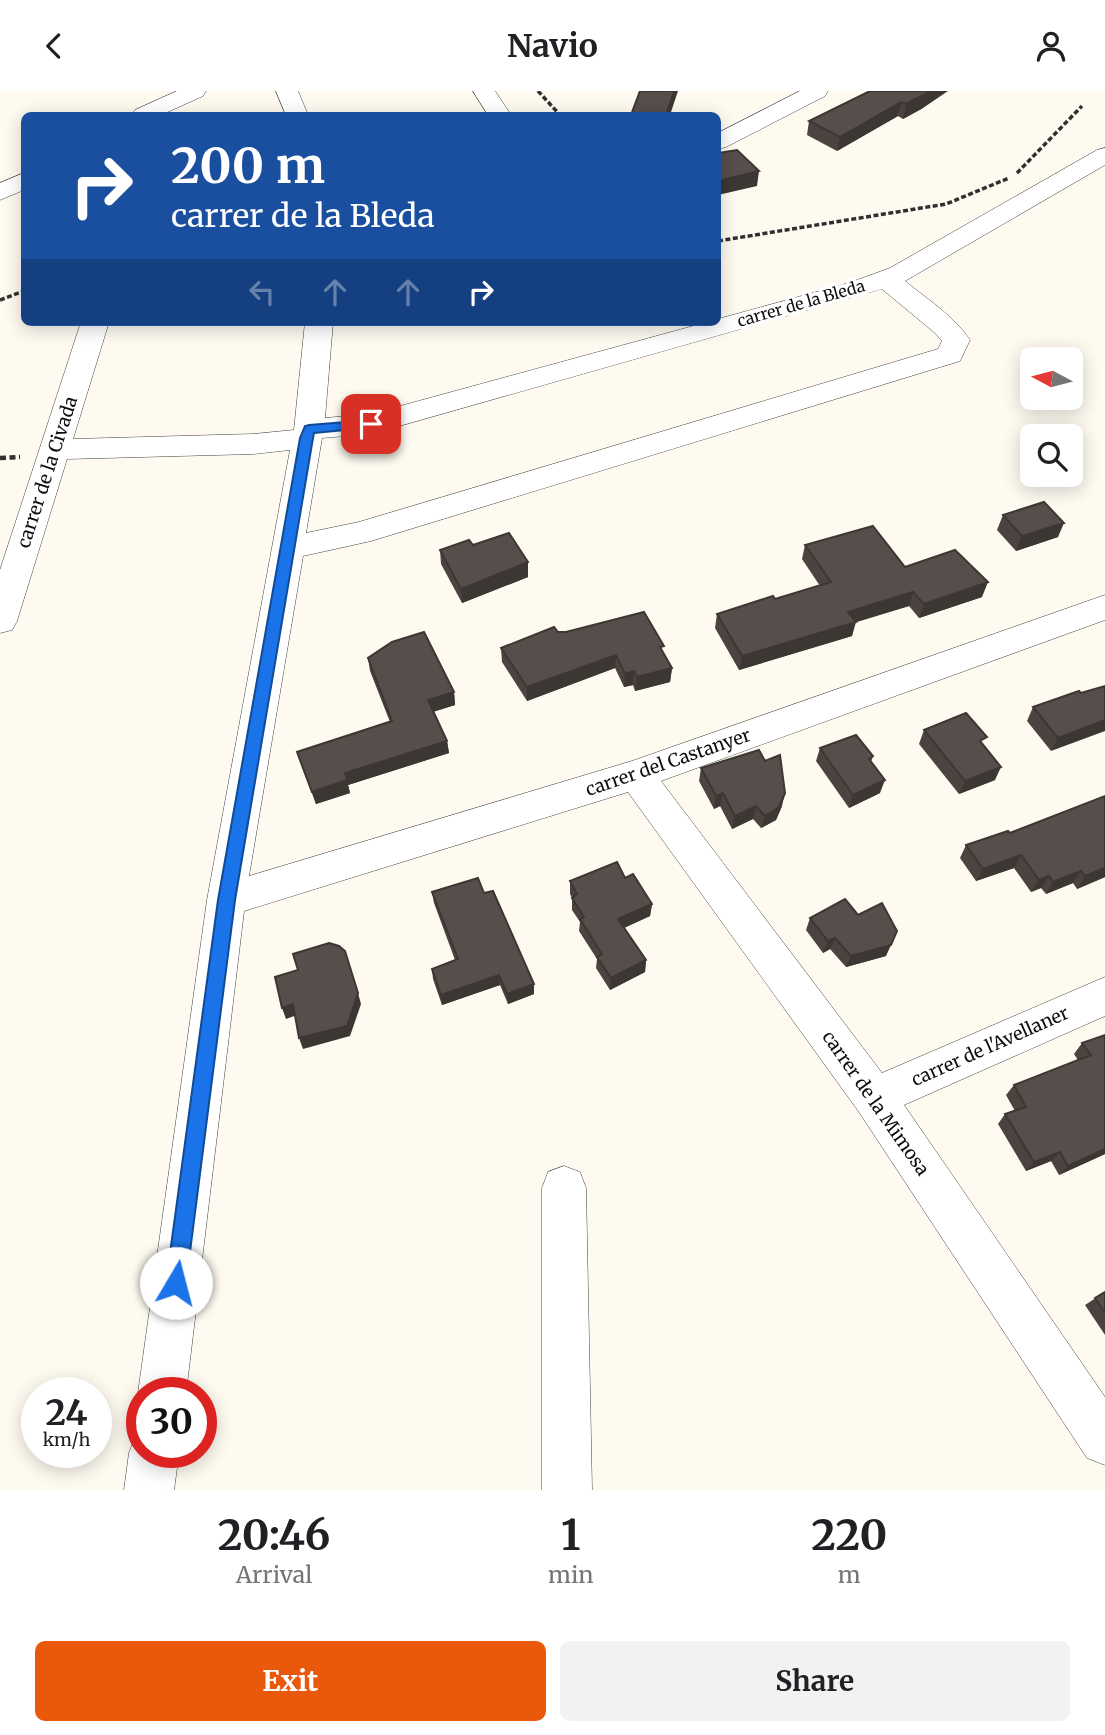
<!DOCTYPE html>
<style>
:root{--surface:#fff;--page:#f2f2f2;--text:#202124;--muted:#757577;--accent:#ea580c}
body{margin:0;font-family:Merriweather,serif;background:var(--page);color:var(--text);height:100vh;display:flex;flex-direction:column;font-size:26px;white-space:nowrap}
*{box-sizing:border-box;margin:0}
p{font-size:23px;color:var(--muted)}
.icon{flex:none;width:38px;height:38px;fill:none;stroke:currentColor;stroke-width:2;stroke-linecap:round;stroke-linejoin:round}
.map{position:relative;height:1399px;overflow:hidden}
.details{display:flex;flex-direction:column;background:var(--surface);flex:1}
.details>*{flex:none}
.guide{position:absolute;left:21px;top:21px;width:700px;height:214px;border-radius:10px;box-shadow:0 4px 18px #0003;background:#1a4fa0;color:#fff;overflow:hidden}
.needle{width:46px;rotate:277deg}
.fabs{position:absolute;left:1020px;top:256px;display:grid;gap:14px}
.fabs a{display:grid;place-items:center;width:63px;height:63px;border-radius:10px;background:var(--surface);box-shadow:0 4px 18px #0003;font-size:35px}
.speed{position:absolute;left:21px;top:1286px;display:flex;gap:14px;font-size:35px;font-weight:700;text-align:center}
.speed>*{display:grid;place-content:center;width:91px;height:91px;border-radius:50%;background:var(--surface);box-shadow:0 4px 18px #0003;line-height:1}
.speed small{font-size:18px;font-weight:400}
.speed .limit{border:10px solid #d22;background:#fff;color:#111}
.pin{position:absolute;display:grid;place-items:center;width:60px;height:60px;color:#fff;margin:-30px;border-radius:14px;box-shadow:0 4px 10px #0006}
.me{position:absolute;width:77px;margin:-38px;rotate:8deg;stroke-linejoin:round;filter:drop-shadow(0 0 5px #0008)}
.turn{display:flex;align-items:center;gap:24px;height:147px;padding:0 35px;font-size:32px}
.turn .icon{width:91px;height:91px;stroke-width:2.5}
.turn b{display:block;font-size:49px;line-height:60px}
.lanes{display:flex;align-items:center;height:66px;padding:0 35px;background:#0003;justify-content:center;gap:35px;direction:ltr}
.lanes .off{opacity:.35}
.eta{display:flex;justify-content:space-evenly;align-items:center;height:119px;text-align:center}
.eta b{font-size:42px;font-weight:700;line-height:49px}
.primary-button{display:flex;gap:14px;margin-top:auto;padding:14px 35px}
.primary-button a{flex:1;height:80px;border-radius:10px;background:var(--accent);color:#fff;font-size:28px;font-weight:700;line-height:80px;text-align:center}
.primary-button a+a{background:var(--page);color:var(--text)}
header{display:flex;justify-content:space-between;align-items:center;height:91px;padding:0 35px;background:var(--surface);font-size:32px;font-weight:700}
.map>svg:first-child{display:block}
.lines{fill:none;stroke-linecap:round;stroke-linejoin:round}
.street-casing{stroke:#414141;stroke-width:1}
.path-far1{stroke:#303030;stroke-width:3.5;stroke-dasharray:5 2.5;stroke-linecap:butt}
.path{stroke:#303030;stroke-width:4.5;stroke-dasharray:6 3.5;stroke-linecap:butt}
.street{fill:#fff;fill-rule:evenodd}
.wall{fill:#4b4340}
.shaded-wall{fill:#3d3734}
.building{fill:#574e4b;stroke:#3d3734;stroke-width:2}
.route{fill:#1a73e8;stroke:#114b97;stroke-width:2}
.labels{text-anchor:middle;dominant-baseline:central;stroke-width:7;stroke-linejoin:round;paint-order:stroke}
.far-street-label{font-size:16px;fill:#0e0e0e;stroke:#fff}
.street-label{font-size:18px;fill:#0e0e0e;stroke:#fff}
</style>
<header><svg class="icon" aria-label="back" viewBox="0 0 24 24"><path d="M15 5l-7 7 7 7"/></svg>Navio<svg class="icon" aria-label="person" viewBox="0 0 24 24"><circle cx="12" cy="8" r="4"/><path d="M4 21q1-7 8-7t8 7"/></svg></header>
<div class="map">
<svg width="1105" height="1399" viewBox="0 0 1105 1399">
<rect width="100%" height="100%" fill="#fefaf0"/>
<g class="lines">
<g class="street-casing">
<g id="street">
<path d="M177,0H206L203,5L161,24H131L135,19Z"/>
<path d="M276,0H298L308,24H286Z"/>
<path d="M473,0H495L511,24H488Z"/>
<path d="M800,0H828L825,5L726,56L718,58V42Z"/>
<path d="M1105,57V74L905,190C927,208 954,225 970,249L960,270L371,450L303,465L249,785L632,670L1105,504V529L661,690L882,982L1105,886V925L904,1014L1105,1306V1374L1087,1367L859,1021L628,701L244,820L186,1302H142V1312L138,1302L207,809L290,359L253,363L67,368L17,530L12,539L0,542V479L81,231H109L73,348L253,343L294,339L305,231H333L325,327L371,323L708,231H718V228L849,192L890,177L1097,59ZM882,198L935,242L942,250L938,258L359,431L306,442L322,347L371,343Z"/>
<path d="M24,82V99L0,109V92Z"/>
<path d="M564,1075L580,1081L586,1097L592,1399H542V1097L548,1081Z"/>
<path d="M142,1342V1362H179L174,1399H124L129,1362L136,1344Z"/>
</g>
</g>
<g class="path-far1">
<path d="M538,0L560,24"/>
<path d="M1017,82L1082,15"/>
<path d="M718,150L946,113L1009,87"/>
<path d="M0,209L24,200"/>
</g>
<path class="path" d="M0,367L20,366"/>
<use href="#street" class="street"/>
</g>
<g class="wall">
<path d="M870,0L923,17L903,28L898,25L837,60L807,44L809,30Z"/>
<path d="M1003,424L1058,446L1016,460L997,439Z"/>
<path d="M805,454L905,476L982,506L919,527L909,515L855,531L852,545L739,579L715,537L717,523L775,508L820,495L802,468Z"/>
<path d="M440,459L528,486L462,512L441,473Z"/>
<path d="M558,541L663,562L672,577L670,591L635,600L633,594L624,596L615,577L527,610L502,571L501,557Z"/>
<path d="M368,567L454,601L455,614L433,621L447,650L449,662L348,694L350,702L316,713L301,673L297,661L390,631L370,580Z"/>
<path d="M1105,595L1051,660L1027,630L1033,616Z"/>
<path d="M924,639L984,654L995,689L959,703L919,653Z"/>
<path d="M820,657L873,665L871,671L880,702L849,717L816,670Z"/>
<path d="M701,677L782,715L776,729L761,737L753,728L732,738L720,715L714,718L699,690Z"/>
<path d="M1010,742L1105,786L1077,798L1073,792L1046,803L1041,797L1031,801L1014,777L976,790L960,767L966,754Z"/>
<path d="M625,787L652,813L650,825L624,837L646,869L645,881L610,899L596,877L597,868L579,840L580,831L572,819V807L570,803V790Z"/>
<path d="M432,801L484,802L534,893V903L508,913L500,894L442,914L433,888L432,878L455,869L434,812Z"/>
<path d="M810,827L886,865L846,876L830,858L823,862L806,839Z"/>
<path d="M1105,944V1063L1059,1084L1051,1070L1026,1080L998,1033L1005,1023L1015,1020L1006,1004L1014,994L1078,969L1074,963L1082,952Z"/>
<path d="M1105,1201V1244L1085,1214Z"/>
</g>
<g class="shaded-wall">
<path d="M674,0H678L670,24H666Z"/>
<path d="M931,0H948L923,17L903,28L906,13Z"/>
<path d="M901,11L898,25L837,60L840,46Z"/>
<path d="M759,80L757,95L718,104V90Z"/>
<path d="M1064,432L1058,446L1016,460L1022,445Z"/>
<path d="M528,471V486L462,512L461,498Z"/>
<path d="M988,491L982,506L919,527L924,513Z"/>
<path d="M913,501L909,515L844,535L848,521Z"/>
<path d="M856,531L852,545L739,579L742,565Z"/>
<path d="M616,564L615,577L527,610V596Z"/>
<path d="M672,577L670,591L635,600L637,586Z"/>
<path d="M634,580L633,594L624,596L625,583Z"/>
<path d="M454,601L455,614L429,622L428,609Z"/>
<path d="M1105,629V640L1051,660L1058,647Z"/>
<path d="M447,650L449,662L348,694L350,702L316,713L312,701L345,682Z"/>
<path d="M1001,676L995,689L959,703L965,690Z"/>
<path d="M885,689L880,702L849,717L853,704Z"/>
<path d="M723,702L720,715L714,718L716,705Z"/>
<path d="M785,702L782,715L776,729L761,737L765,725Z"/>
<path d="M756,715L753,728L732,738L735,725Z"/>
<path d="M1021,764L1014,777L976,790L983,778Z"/>
<path d="M1105,777V786L1077,798L1085,785Z"/>
<path d="M1081,780L1073,792L1046,803L1053,791Z"/>
<path d="M1049,785L1041,797L1031,801L1039,789Z"/>
<path d="M652,813L650,825L617,840L618,828Z"/>
<path d="M835,847L830,858L823,862L828,850Z"/>
<path d="M891,854L886,865L846,876L851,865Z"/>
<path d="M646,869L645,881L610,899L611,887Z"/>
<path d="M499,884L500,894L442,914L441,904Z"/>
<path d="M534,893V903L508,913L507,903Z"/>
<path d="M358,902L361,913L350,945L303,958L299,947Z"/>
<path d="M293,913L297,924L286,928L282,917Z"/>
<path d="M1105,1058V1063L1059,1084L1068,1075Z"/>
<path d="M1060,1061L1051,1070L1026,1080L1034,1071Z"/>
</g>
<g class="building">
<path d="M640,0H674L666,24H631Z"/>
<path d="M870,0H931L906,13L901,11L840,46L809,30Z"/>
<path d="M737,59L759,80L718,90V62Z"/>
<path d="M1044,411L1064,432L1022,445L1003,424Z"/>
<path d="M873,435L905,476L955,459L988,491L924,513L913,501L848,521L856,531L742,565L717,523L773,505L775,508L831,491L805,454Z"/>
<path d="M509,442L528,471L461,498L440,459L469,449L473,454Z"/>
<path d="M644,521L664,555L660,556L672,577L637,586L634,580L625,583L616,564L527,596L501,557L554,536L558,541H566Z"/>
<path d="M424,541L454,601L428,609L447,650L345,682L347,689L312,701L297,661L392,630L368,567L392,551Z"/>
<path d="M1105,595V629L1058,647L1033,616L1079,600L1081,602Z"/>
<path d="M966,622L987,646L980,650L1001,676L965,690L924,639Z"/>
<path d="M856,644L873,665L869,668L885,689L853,704L820,657Z"/>
<path d="M759,659L765,670L780,664L785,702L779,716L765,725L756,715L735,725L723,702L716,705L701,677Z"/>
<path d="M1105,705V777L1085,785L1081,780L1053,791L1049,785L1039,789L1021,764L983,778L966,754L1008,740L1010,742Z"/>
<path d="M617,771L625,787L633,783L652,813L618,828L646,869L611,887L597,866L602,863L580,828L584,826L572,807L577,803L570,790Z"/>
<path d="M478,787L484,802L493,800L534,893L507,903L499,884L441,904L432,878L458,868L432,801Z"/>
<path d="M845,808L858,824L882,812L897,840L891,854L851,865L835,847L828,850L810,827Z"/>
<path d="M329,852L339,855L345,860L358,902L347,935L299,947L293,913L282,917L275,886L298,879L293,863Z"/>
<path d="M1105,944V1058L1068,1075L1060,1061L1034,1071L1005,1023L1026,1016L1014,994L1091,964L1082,952Z"/>
<path d="M1105,1201V1222L1095,1207Z"/>
</g>
<path class="route" d="M371,329L378,333L376,336L314,342L313,347L235,809L186,1192L183,1200L176,1203L169,1200L166,1192L218,809L300,347L305,335L309,334Z"/>
<g class="labels">
<g class="far-street-label">
<text transform="translate(801 212) rotate(-16)">carrer de la Bleda</text>
</g>
<g class="street-label">
<text transform="translate(47 381) rotate(-72)">carrer de la Civada</text>
<text transform="translate(668 671) rotate(-19)">carrer del Castanyer</text>
<text transform="translate(990 955) rotate(-24)">carrer de l'Avellaner</text>
<text transform="translate(876 1012) rotate(55)">carrer de la Mimosa</text>
</g>
</g>
</svg>
<div class="fabs">
<a><svg class="needle" viewBox="-14 -14 28 28"><path d="M0-13l5 13h-10z" fill="#e53935"/><path d="M0 13l5-13h-10z" fill="#757577"/></svg></a>
<a><svg class="icon" aria-label="search" viewBox="0 0 24 24"><circle cx="10" cy="10" r="6"/><path d="M15 15l6 6"/></svg></a>
</div>
<div class="speed"><div>24<small>km/h</small></div><div class="limit">30</div></div>
<div class="pin" style="left:371px;top:333px;background:#d93025"><svg class="icon" aria-label="arrive" viewBox="0 0 24 24"><path d="M6 21V4h12l-3 4 3 4H6"/></svg></div>
<svg class="me" style="left:176px;top:1192px" viewBox="-20 -20 40 40"><circle r="19" fill="#fff"/><path d="M0-13L10 11 0 6-10 11z" fill="#1a73e8"/></svg>
<div class="guide">
<div class="turn"><svg class="icon" aria-label="right" viewBox="0 0 24 24"><path d="M7 20v-9h11M14 6l5 5-5 5"/></svg><div><b>200 m</b>carrer de la Bleda</div></div>
<div class="lanes"><svg class="icon off" aria-label="left" viewBox="0 0 24 24"><path d="M17 20v-9H6M10 6l-5 5 5 5"/></svg><svg class="icon off" aria-label="ahead" viewBox="0 0 24 24"><path d="M12 20V5M6 11l6-6 6 6"/></svg><svg class="icon off" aria-label="ahead" viewBox="0 0 24 24"><path d="M12 20V5M6 11l6-6 6 6"/></svg><svg class="icon" aria-label="right" viewBox="0 0 24 24"><path d="M7 20v-9h11M14 6l5 5-5 5"/></svg></div>
</div>
</div>
<section class="details">
<div class="eta">
<div><b>20:46</b><p>Arrival</p></div>
<div><b>1</b><p>min</p></div>
<div><b>220</b><p>m</p></div>
</div>
<div class="primary-button"><a>Exit</a><a>Share</a></div>
</section>
